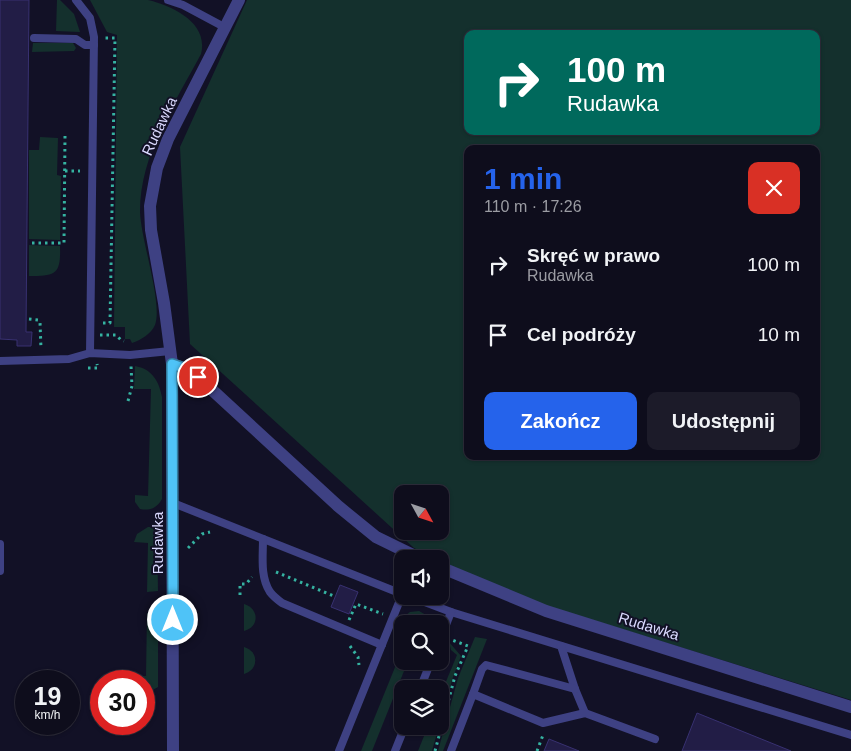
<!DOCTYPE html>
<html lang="pl">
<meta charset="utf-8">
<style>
:root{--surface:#0e0d1c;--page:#1c1b29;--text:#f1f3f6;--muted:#9b9ca3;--line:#2e2d3b;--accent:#2563eb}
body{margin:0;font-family:Helvetica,sans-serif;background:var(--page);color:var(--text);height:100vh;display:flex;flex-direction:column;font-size:19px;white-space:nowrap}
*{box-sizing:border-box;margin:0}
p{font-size:16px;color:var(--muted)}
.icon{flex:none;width:28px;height:28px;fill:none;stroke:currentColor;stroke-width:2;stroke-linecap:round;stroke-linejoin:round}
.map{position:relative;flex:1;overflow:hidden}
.drawer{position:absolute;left:464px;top:145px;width:356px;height:315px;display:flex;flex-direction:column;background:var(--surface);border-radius:10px;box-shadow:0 1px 4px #0004,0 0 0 1px var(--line)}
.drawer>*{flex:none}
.top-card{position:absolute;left:464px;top:30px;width:356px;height:105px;border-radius:10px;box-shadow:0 1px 4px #0004,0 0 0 1px var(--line);background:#00695c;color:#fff;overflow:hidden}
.needle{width:32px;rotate:130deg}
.buttons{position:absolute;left:394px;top:485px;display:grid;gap:10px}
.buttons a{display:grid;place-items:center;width:55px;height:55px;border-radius:10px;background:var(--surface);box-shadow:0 1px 4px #0004,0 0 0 1px var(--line);font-size:25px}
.speed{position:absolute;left:15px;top:670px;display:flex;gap:10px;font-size:25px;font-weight:700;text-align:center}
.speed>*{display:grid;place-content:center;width:65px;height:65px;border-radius:50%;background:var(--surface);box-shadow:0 1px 4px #0004,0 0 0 1px var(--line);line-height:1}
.speed small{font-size:12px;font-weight:400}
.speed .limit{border:8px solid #d22;background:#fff;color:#111}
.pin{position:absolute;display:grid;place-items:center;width:42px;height:42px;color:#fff;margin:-21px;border:2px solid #fff;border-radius:50%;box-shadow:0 1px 5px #0007}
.me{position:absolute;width:55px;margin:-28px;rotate:0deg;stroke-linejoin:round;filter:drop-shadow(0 0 4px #0008)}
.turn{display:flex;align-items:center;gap:18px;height:105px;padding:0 20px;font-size:22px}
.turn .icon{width:65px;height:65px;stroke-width:2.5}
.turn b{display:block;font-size:35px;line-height:42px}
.round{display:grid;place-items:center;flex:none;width:52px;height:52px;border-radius:10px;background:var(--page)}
.summary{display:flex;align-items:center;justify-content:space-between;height:85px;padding:0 20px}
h1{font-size:30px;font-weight:800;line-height:38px;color:var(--accent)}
.cta{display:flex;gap:10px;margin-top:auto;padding:10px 20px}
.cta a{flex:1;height:58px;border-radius:10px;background:var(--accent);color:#fff;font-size:20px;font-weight:800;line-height:58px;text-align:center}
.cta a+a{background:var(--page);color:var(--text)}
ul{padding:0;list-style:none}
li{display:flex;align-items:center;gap:15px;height:70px;padding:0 20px}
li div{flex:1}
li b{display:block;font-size:19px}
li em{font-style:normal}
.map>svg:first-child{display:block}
.green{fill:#14302d;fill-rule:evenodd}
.building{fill:#221d46;stroke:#383171}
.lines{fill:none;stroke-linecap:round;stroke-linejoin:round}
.path{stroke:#35b3a1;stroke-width:3;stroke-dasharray:2.5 4;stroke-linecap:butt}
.lane{stroke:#3e4183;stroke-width:8}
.street{stroke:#3e4183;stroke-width:12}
.route-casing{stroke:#337fa1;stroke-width:12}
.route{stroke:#4fc3f7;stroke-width:9}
.labels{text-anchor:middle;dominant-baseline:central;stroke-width:4;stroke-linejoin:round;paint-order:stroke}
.street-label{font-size:15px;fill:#d9d8fd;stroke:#121126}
</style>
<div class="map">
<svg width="851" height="751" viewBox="0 0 851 751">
<rect width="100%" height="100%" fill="#121126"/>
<g class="green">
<path d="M57,0H60L74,14L80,32L56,31Z"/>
<path d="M90,0C105,0 134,0 148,0C173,6 209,23 201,54C175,103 140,154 140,212C141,240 163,304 155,325C151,334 141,340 132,343L130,339H125V327H114L117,35L107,32Z"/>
<path d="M247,0H851V700L544,605L477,578L440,561V559H436L414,548L190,344L180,147ZM468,34H816V131H468ZM468,149H816V456H468ZM402,494H440V531H402Z"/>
<path d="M33,43H73L76,48L74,51L32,52Z"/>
<path d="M40,137L58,138L57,175L61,176L60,240L29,239V150H39Z"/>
<path d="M29,245L60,246C61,274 56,276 29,276Z"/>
<path d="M135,366C152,369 159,381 162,397V499C157,508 150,511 140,509L135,502V495L148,496L151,389H134Z"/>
<path d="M148,527H153L157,530L158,591L147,592L148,543L134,542L137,534Z"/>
<path d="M244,604C259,608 260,627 244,631Z"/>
<path d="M419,611L433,619L435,624H416L401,619L410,612Z"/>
<path d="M147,613H158V687L149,692H144V681H133L132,676H146Z"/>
<path d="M475,637L487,639L443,751H438L458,678Z"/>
<path d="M449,642L461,656L453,677L440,723V696L457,655L451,650Z"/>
<path d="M244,647C259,651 259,670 244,674Z"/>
<path d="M402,650V661H408L372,751H361Z"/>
<path d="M428,726H439L432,751H418Z"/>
</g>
<g class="building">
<path d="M0,0H29L26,332H32L31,346H17V340L0,339Z"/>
<path d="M340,585L358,592L349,614L331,607Z"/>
<path d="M697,713L791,751H682Z"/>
<path d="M549,739L579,751H544Z"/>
</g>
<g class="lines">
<g class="path">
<path d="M65,171H80"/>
<path d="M32,243H64L65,136"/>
<path d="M29,319L38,320L40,322L41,349"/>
<path d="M103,323H110L115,38H105"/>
<path d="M100,335H116L121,340L124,341"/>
<path d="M88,368H98L97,364"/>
<path d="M128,401L132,386L131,366"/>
<path d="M188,548L202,534L210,532"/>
<path d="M276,572L336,597"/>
<path d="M240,595V584H246L252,577"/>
<path d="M349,620L356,604L383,614"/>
<path d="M350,646L358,657L359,665"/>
<path d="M435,751L455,676L468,646L452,640"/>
<path d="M537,751L543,735"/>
</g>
<g class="lane">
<path d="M76,0L90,18L94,37L90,353"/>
<path d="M168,0L183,5L226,28"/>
<path d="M34,38L76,39L85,45H94"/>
<path d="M0,361L69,359L90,353L130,355L170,351"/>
<path d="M173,503L402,594"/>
<path d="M263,539C263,556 260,577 270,592C273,596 278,600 282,603L382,645"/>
<path d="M0,571V544"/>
<path d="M409,596L451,612L851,735"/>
<path d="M440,640L451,612"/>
<path d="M561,646L575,689L585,713"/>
<path d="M420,689L431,661"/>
<path d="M473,694L482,669L486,665L575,689"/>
<path d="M339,751L402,595"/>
<path d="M395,751L405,726"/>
<path d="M451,751L473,694L543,723L585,713L655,739"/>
</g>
<g class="street">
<path d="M172,364L189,370L198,377L338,506L376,537L421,559"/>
<path d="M440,567L546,611L851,707"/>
<path d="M173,751L172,364L164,303L151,230L150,206L157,168L168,139L239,0"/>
</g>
</g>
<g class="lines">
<g class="route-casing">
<path id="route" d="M173,620L172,364L189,370L198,377"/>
</g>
<use href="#route" class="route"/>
</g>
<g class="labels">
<g class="street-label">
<text transform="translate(159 126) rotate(-65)">Rudawka</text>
<text transform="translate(157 543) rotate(-90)">Rudawka</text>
<text transform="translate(649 626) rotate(17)">Rudawka</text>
</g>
</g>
</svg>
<div class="buttons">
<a><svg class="needle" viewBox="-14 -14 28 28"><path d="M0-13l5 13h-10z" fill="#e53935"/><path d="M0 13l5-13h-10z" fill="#9b9ca3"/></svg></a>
<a><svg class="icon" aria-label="sound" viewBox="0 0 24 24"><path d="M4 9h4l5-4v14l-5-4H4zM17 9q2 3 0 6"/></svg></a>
<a><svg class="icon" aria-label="search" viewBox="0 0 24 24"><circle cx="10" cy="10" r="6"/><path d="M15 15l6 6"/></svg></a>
<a><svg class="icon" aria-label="layers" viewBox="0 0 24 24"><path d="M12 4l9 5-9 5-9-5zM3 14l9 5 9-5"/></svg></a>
</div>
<div class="speed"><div>19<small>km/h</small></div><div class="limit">30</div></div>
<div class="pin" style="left:198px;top:377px;background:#d93025"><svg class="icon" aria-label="arrive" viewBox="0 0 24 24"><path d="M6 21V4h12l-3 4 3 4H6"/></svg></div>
<svg class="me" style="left:173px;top:620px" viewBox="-20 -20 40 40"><circle r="17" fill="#4fc3f7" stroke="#fff" stroke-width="3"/><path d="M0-11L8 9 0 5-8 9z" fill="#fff"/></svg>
<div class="top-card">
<div class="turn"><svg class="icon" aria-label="right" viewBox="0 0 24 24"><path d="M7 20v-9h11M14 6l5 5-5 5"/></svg><div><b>100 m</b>Rudawka</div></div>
</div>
<section class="drawer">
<div class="summary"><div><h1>1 min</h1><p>110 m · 17:26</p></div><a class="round" style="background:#d93025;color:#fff"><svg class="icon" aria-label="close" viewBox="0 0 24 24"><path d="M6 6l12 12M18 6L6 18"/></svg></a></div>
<ul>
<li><svg class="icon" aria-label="right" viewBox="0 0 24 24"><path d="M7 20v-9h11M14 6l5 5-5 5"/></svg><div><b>Skręć w prawo</b><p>Rudawka</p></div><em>100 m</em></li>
<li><svg class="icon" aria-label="arrive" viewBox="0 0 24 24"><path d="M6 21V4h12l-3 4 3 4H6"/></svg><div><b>Cel podróży</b></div><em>10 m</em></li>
</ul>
<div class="cta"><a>Zakończ</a><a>Udostępnij</a></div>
</section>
</div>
